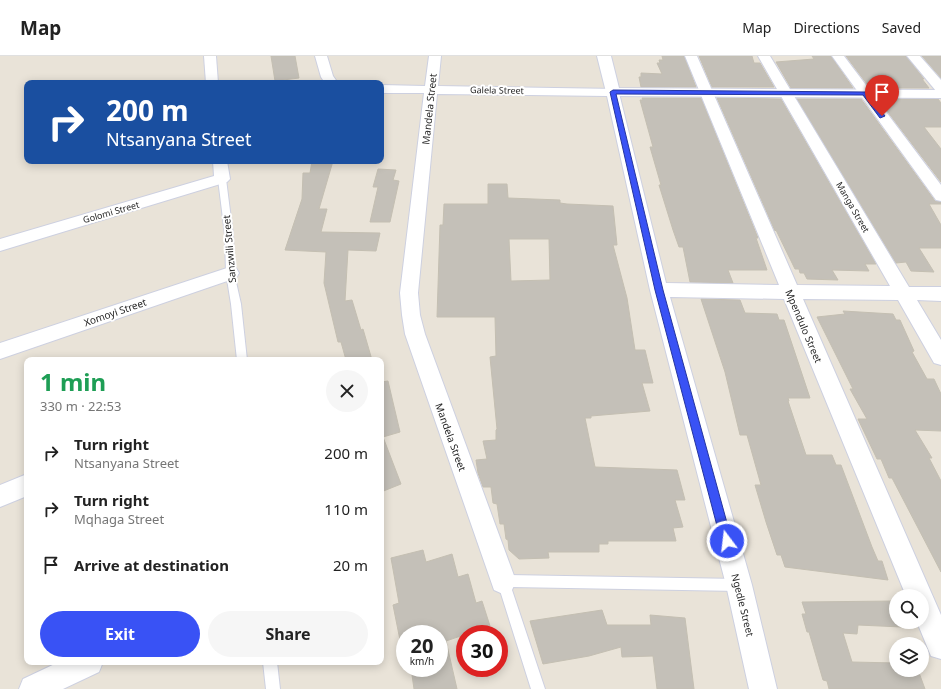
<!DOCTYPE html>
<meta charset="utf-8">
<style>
:root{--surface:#fff;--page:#f6f6f6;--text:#222;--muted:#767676;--line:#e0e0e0;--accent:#3952f5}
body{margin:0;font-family:"Noto Sans",sans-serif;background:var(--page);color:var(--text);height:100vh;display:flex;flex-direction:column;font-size:15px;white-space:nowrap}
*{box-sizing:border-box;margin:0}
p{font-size:13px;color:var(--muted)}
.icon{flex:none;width:22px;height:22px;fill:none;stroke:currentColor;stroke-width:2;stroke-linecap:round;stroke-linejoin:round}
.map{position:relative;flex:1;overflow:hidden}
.side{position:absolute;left:24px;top:301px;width:360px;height:308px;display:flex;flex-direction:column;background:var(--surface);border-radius:8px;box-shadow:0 2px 10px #0003}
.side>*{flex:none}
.banner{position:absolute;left:24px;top:24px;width:360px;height:84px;border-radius:8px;box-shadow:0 2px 10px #0003;background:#1a4fa0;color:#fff;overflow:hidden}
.tools{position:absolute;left:889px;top:533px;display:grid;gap:8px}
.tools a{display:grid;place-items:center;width:40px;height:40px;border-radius:50%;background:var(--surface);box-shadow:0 2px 10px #0003;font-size:20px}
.speed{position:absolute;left:396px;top:569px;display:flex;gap:8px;font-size:20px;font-weight:700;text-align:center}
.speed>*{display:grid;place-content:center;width:52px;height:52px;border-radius:50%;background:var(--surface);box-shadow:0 2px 10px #0003;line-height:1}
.speed small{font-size:10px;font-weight:400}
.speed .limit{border:6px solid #d22;background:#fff;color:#111}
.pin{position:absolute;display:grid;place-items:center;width:34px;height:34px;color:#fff;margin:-41px -17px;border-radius:50% 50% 50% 0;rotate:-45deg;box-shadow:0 0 4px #0007}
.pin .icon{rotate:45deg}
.me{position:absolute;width:44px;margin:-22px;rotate:345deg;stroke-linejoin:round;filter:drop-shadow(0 0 3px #0008)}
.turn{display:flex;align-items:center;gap:14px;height:84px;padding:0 16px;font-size:18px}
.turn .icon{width:52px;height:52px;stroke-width:2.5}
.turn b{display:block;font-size:28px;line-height:34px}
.round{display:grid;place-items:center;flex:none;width:42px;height:42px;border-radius:21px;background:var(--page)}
.overview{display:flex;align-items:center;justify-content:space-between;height:68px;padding:0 16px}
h1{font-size:24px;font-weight:700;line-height:30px;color:#1e9e55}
.action{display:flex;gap:8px;margin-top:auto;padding:8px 16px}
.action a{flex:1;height:46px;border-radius:24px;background:var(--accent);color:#fff;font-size:16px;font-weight:700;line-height:46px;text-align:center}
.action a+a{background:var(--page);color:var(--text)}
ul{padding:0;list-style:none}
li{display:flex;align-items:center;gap:12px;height:56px;padding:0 16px}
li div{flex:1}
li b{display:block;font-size:15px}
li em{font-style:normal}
header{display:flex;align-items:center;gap:24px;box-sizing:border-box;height:56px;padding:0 20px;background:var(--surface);border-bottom:1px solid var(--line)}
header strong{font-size:19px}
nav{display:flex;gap:22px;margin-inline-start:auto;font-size:14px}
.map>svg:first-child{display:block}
.building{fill:#c4c0b8;stroke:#c4bfb2;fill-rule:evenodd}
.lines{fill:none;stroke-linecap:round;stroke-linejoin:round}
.lane-casing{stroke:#cdd0e0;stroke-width:2}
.street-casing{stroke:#cdd0e0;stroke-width:2}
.secondary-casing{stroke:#cdd0e0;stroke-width:2}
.lane{fill:#fff;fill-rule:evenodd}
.street{fill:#fff;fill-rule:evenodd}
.secondary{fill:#fff;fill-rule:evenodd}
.route{fill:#3952f5;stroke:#25359f}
.labels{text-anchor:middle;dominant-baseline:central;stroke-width:4;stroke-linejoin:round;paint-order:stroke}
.far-street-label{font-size:9px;fill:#272727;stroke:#fff}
.street-label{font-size:10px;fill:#272727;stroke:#fff}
</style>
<header>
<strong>Map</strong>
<nav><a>Map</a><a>Directions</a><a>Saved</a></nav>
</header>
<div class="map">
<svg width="941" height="633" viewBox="0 0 941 633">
<rect width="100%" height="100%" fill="#e9e3d8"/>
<g class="building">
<path d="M271,0H295L299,22L275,25Z"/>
<path d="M662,0H684L696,31H641L639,21H641V17L662,18L657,7H660L659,4H663Z"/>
<path d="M699,0H752L754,7H760L774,31H712Z"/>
<path d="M812,0H831L853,32H791L776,6L814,3Z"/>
<path d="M846,0H906L924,23H922L929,32H870Z"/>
<path d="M922,0H941V22Z"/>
<path d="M642,42H701L758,182H756L767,214H728L733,227L690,226L683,191H679L673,174L659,129H661L650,91H653L640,44H643Z"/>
<path d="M717,42L781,43L876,208H865L869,215L832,214L838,224L807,223L804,217H800L799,213H795L776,174L775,175Z"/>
<path d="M797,43H861L935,145L941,146V148H929L941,169V192H919L934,216L911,215L906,206L896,207Z"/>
<path d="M878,43H938L941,47V71H924L941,93V126Z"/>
<path d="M312,105H333L319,153H327L321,176L380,177L376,195L348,194L345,245L352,244L361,274L363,273L372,304H346L341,286H338L324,227L326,196L285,194L302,143L303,117H310Z"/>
<path d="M378,113L396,114L393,124L399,125L390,166H370L378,131H373Z"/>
<path d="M488,128H507L508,142L560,144V147L567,148L613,150L617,189H613L627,242L635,294H645L653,327H642L650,355L591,360V362H585L595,411L677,414L685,444H675L683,471L673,472L676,485H608V488H599V496H548L549,502L519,503L509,494L508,484L506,483L504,468H500L497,448L493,447L491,431H483L478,417L476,404L487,403L483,385L496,384V374L497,373L490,301L496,300L495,261H437L440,169H443L444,148H488ZM509,183H549L550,224L511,225Z"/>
<path d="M701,243L740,244L745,257L777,258L779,264H784L810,342H788L789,345H788L806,399H832L836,409H841L872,491L878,505H882L888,524L785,511L781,499H777L766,466L755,429H761L747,379H740L725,316Z"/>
<path d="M843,255L893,258L896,264H900L914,295L912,296L927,323H934L941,338V375L915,374L932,402H929L941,425V516L892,422H889L881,403H877L858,363H867L850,333H853L817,261L845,258Z"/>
<path d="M388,325L400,376L383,381L401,428L381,436V326Z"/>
<path d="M423,494L426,506L452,498L458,521L468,518L476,547L482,545L490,570L446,585L457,633H414L411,612H439V578H405V598L403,599L393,549L399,547L391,502Z"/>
<path d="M896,545V566H900L902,571L858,569L857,578L843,577L852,606L896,607V614H918L925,633H829L827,625L823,624L809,576H807L802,558H806L802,546Z"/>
<path d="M602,554L607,569H651L650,559L685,562L694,633H657L653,600L622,601L621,591L589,600L543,608L530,565Z"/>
</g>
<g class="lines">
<g class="lane-casing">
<g id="lane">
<path d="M219,121H222L226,123L233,179L234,217L241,248L247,304H237L231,248L226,217L225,179L218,123Z"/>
<path d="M503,519L739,523L743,525L745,529L743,533L739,535L511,531L545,633H531L497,525L499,521Z"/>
<path d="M263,606H277L280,633H266Z"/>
</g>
</g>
<g class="street-casing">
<g id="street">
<path d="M204,0H216L218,27H206Z"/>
<path d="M315,0H327L333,20L338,27H325L321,21Z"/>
<path d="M429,0H441L438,30L618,33L666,227L779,229L685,0H697L797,229L890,230L758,0H770L909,231H941V245L917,244L941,284V309L934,307L898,244L803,243L941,559V603L931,600L917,566H922V540H906L784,243L670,241L752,529L777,633H749L726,529L650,234L607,40L437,38L418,237L420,259L425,278L516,525L512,534L503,538L494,534L405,278L402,259L400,237L424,37H381V29L425,30Z"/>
<path d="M832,0H844L941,129V145L936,144Z"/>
<path d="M907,0H920L941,24V36L936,35Z"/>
<path d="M213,105H227L230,123L227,126L0,195V183L214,120Z"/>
<path d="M230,211L236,212L239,217L236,222L0,303V287Z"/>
<path d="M27,418V440L0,451V429Z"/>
<path d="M59,606H103L99,616L63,633H19L23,623Z"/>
</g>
</g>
<g class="secondary-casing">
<path id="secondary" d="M597,0H611L619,32L941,34V42L613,40L608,39L606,36Z"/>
</g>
<use href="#lane" class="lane"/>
<use href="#street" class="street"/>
<use href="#secondary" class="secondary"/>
</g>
<path class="route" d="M613,34L865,36H867L885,60L880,62L863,39L616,38L663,234L732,485L731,489L727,490L723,489L721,485L655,234L610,36Z"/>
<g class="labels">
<g class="far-street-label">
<text transform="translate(497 34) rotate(1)">Galela Street</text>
<text transform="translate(853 151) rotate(60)">Manga Street</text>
<text transform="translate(111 156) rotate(-16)">Golomi Street</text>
</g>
<g class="street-label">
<text transform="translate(429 53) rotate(-84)">Mandela Street</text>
<text transform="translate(229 193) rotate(-95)">Sanzwili Street</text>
<text transform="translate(115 256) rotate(-19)">Xomoyi Street</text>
<text transform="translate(804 270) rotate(67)">Mpendulo Street</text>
<text transform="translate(451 381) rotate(70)">Mandela Street</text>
<text transform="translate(743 549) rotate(76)">Ngedle Street</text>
</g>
</g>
</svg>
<div class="tools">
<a><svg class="icon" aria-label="search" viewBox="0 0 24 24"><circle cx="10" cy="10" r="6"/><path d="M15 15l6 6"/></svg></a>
<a><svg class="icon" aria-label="layers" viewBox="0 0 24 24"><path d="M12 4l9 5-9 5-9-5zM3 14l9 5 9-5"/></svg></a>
</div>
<div class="speed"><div>20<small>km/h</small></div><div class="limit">30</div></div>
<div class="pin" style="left:882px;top:60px;background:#d93025"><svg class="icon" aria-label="arrive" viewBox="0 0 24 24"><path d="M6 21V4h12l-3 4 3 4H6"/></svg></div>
<svg class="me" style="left:727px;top:485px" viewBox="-20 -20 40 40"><circle r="17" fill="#3952f5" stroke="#fff" stroke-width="3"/><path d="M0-11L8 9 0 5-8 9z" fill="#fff"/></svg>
<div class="banner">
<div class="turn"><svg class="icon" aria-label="right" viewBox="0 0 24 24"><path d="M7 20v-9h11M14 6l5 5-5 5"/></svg><div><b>200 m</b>Ntsanyana Street</div></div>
</div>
<section class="side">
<div class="overview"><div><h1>1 min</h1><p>330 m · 22:53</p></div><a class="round"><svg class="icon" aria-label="close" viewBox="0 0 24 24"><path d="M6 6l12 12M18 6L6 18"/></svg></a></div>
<ul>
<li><svg class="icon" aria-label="right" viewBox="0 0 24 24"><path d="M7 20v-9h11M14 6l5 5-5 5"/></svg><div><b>Turn right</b><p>Ntsanyana Street</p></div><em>200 m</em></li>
<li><svg class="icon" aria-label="right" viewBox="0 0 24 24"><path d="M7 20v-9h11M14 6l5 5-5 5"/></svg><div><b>Turn right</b><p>Mqhaga Street</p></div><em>110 m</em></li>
<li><svg class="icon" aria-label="arrive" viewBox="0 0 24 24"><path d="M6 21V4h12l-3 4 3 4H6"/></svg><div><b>Arrive at destination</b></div><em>20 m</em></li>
</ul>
<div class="action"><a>Exit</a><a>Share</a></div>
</section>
</div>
